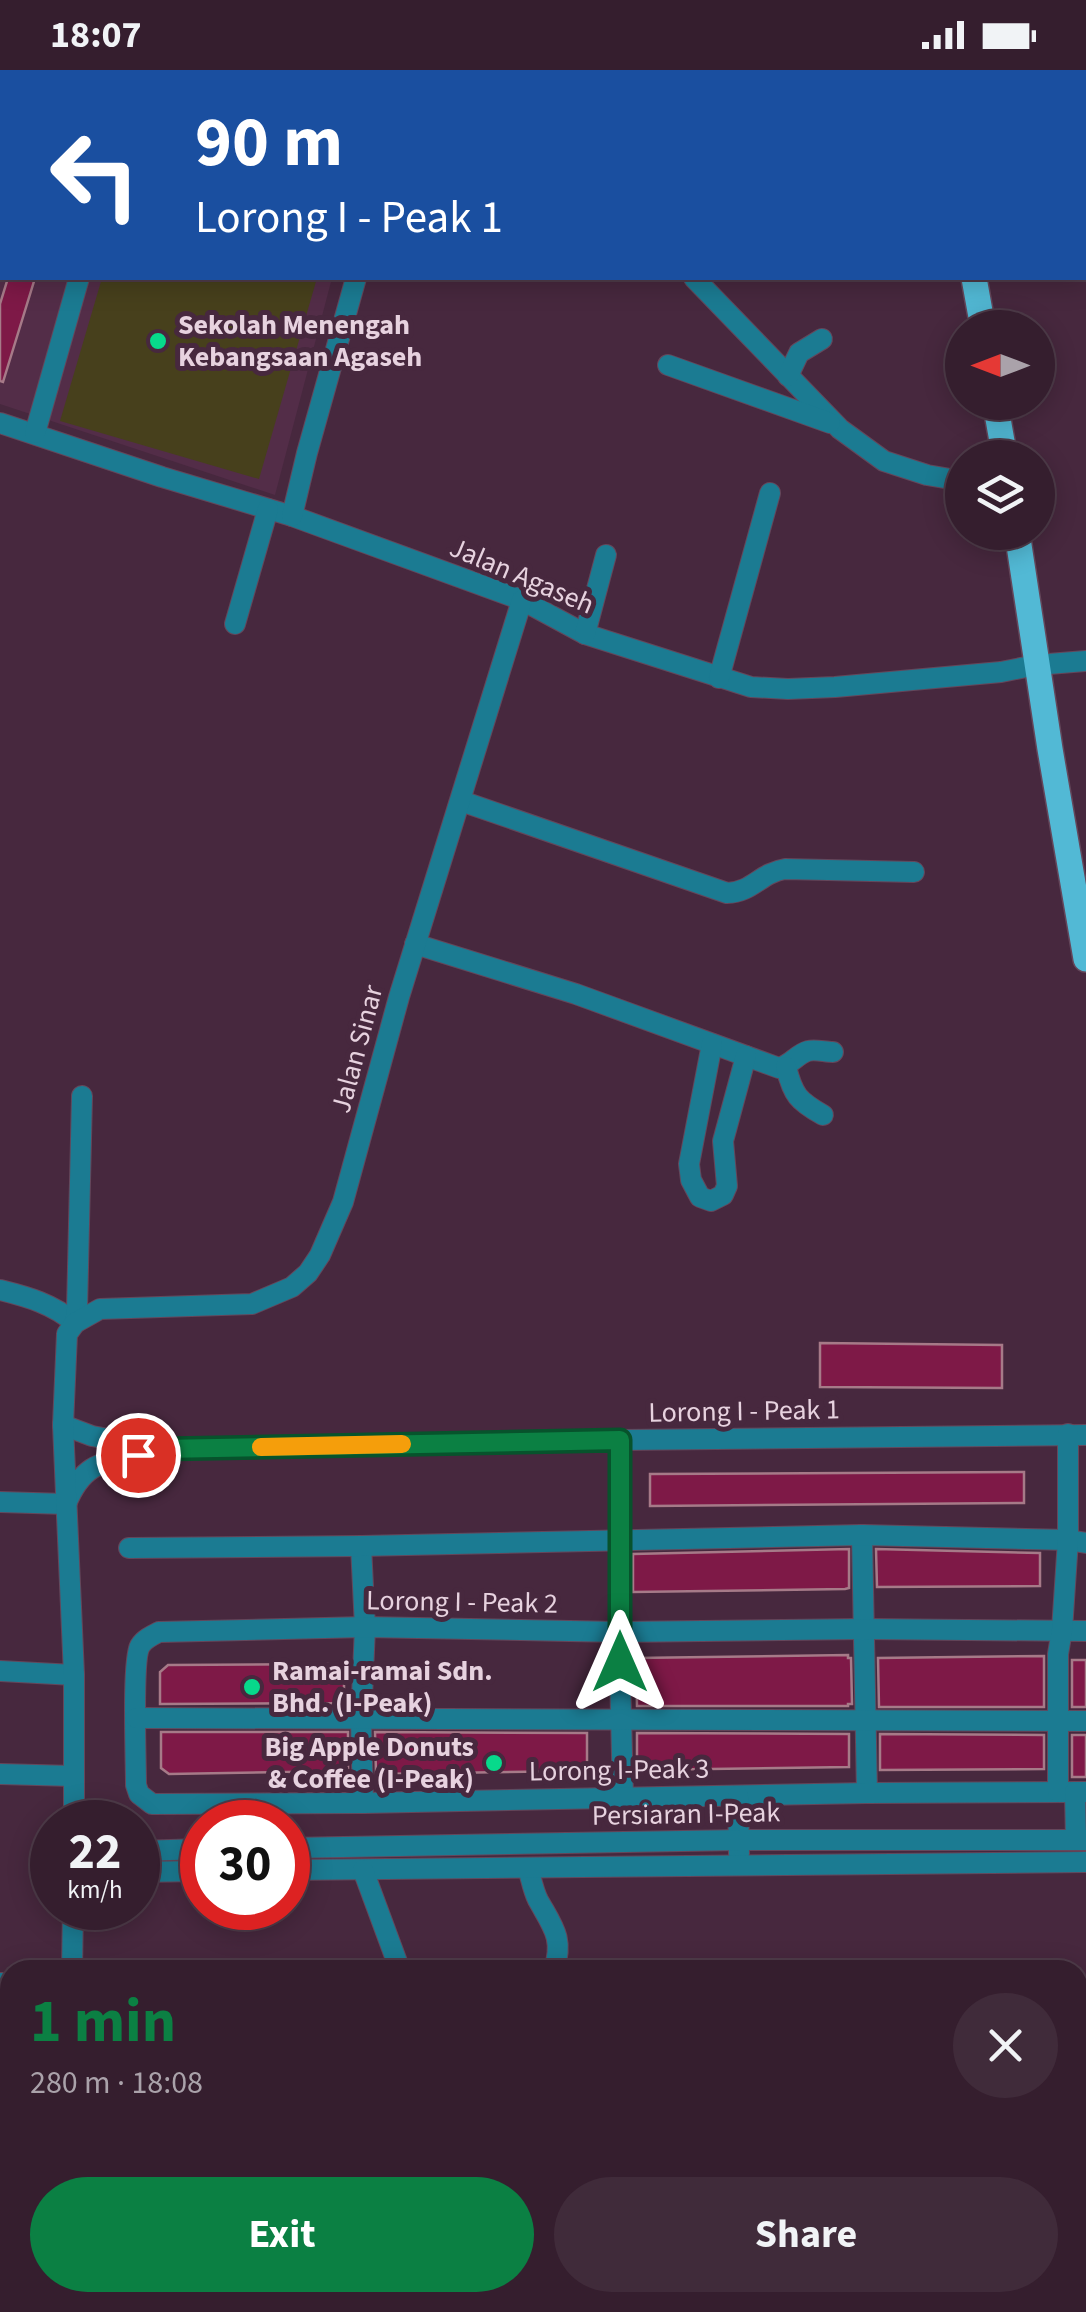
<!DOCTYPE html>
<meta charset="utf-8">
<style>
:root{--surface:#351e2e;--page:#402b3a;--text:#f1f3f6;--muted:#aaa2aa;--line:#4f3c4a;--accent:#0b8043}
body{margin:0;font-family:"Source Sans 3",sans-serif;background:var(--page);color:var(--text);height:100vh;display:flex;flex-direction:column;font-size:38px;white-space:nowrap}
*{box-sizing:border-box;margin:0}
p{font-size:32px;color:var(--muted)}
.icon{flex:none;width:55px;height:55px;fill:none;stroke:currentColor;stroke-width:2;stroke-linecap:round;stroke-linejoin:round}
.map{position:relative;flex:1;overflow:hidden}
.sheet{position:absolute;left:0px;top:1890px;width:1088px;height:352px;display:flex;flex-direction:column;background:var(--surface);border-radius:30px 30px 0 0;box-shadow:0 5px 25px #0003,0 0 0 2px var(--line)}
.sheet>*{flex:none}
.guide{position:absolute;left:0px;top:0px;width:1088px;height:210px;box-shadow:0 5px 25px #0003,0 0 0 2px var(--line);background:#1a4fa0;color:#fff;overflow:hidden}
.needle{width:65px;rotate:270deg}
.tools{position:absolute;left:945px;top:240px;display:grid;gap:20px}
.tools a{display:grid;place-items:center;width:110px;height:110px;border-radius:50%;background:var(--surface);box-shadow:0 5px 25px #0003,0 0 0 2px var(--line);font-size:50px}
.speed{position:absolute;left:30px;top:1730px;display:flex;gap:20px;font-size:50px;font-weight:700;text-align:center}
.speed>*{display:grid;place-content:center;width:130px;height:130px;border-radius:50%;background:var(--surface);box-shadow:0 5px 25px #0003,0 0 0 2px var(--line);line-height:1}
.speed small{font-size:25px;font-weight:400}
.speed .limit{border:15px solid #d22;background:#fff;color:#111}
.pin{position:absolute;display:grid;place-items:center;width:85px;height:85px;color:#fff;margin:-42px;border:5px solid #fff;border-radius:50%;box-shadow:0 2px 10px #0007}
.me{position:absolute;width:110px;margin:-55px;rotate:0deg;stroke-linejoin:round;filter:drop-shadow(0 0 8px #0008)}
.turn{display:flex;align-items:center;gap:35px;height:210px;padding:0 30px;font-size:45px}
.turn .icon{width:130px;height:130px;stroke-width:2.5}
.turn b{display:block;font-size:70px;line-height:85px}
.round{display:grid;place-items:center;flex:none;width:105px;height:105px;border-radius:52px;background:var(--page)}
.head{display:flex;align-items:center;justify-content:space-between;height:170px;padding:0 30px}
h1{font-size:60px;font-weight:700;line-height:75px;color:var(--accent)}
.primary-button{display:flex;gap:20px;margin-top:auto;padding:20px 30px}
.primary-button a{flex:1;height:115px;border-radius:60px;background:var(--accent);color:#fff;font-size:40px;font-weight:700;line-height:115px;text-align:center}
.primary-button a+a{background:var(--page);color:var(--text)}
.status{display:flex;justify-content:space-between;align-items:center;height:70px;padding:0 50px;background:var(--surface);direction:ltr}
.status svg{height:28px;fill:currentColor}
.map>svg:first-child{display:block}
.built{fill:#532d48}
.green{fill:#47401c}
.building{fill:#7e1947;stroke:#a67a88;stroke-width:2.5}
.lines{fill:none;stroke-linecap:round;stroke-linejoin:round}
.minor-casing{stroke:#64475b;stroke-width:22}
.major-casing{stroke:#64475b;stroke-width:28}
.path{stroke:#927789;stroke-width:2.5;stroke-dasharray:8 5;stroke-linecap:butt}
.minor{stroke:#1b7b92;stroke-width:20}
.major{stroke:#52b9d5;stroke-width:25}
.route-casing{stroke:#07532c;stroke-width:25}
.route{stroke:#0b8043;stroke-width:18}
.slow{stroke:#f59e0b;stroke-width:18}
.poi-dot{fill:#07d98b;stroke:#47283e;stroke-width:4}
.labels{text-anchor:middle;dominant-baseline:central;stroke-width:10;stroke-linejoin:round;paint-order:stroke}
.poi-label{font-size:28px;font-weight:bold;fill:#e7d2df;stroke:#47283e;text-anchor:start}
.street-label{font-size:28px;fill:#e7d2df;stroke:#47283e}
</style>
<div class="status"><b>18:07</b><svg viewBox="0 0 49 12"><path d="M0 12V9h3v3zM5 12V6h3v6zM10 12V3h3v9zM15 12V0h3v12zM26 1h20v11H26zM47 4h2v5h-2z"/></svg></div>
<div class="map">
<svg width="1086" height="2242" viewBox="0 0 1086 2242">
<rect width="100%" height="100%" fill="#47283e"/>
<path class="built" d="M0,0H326L327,2H2V208H332L275,425L0,334Z"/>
<path class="green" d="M102,208H317L259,409L60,351Z"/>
<g class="building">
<path d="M8,208H35L3,312L0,311V234Z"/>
<path d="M820,1273L1002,1275V1318L820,1317Z"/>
<path d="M1024,1402V1433L650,1436V1404Z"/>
<path d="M849,1479V1518L845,1519L633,1522V1484Z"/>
<path d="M876,1479L1040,1483V1516L877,1517Z"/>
<path d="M848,1585V1588H851L852,1634H848V1636H637L636,1588Z"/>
<path d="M1044,1586V1637H879L878,1588Z"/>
<rect x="1072" y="1590" width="14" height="47"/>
<path d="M344,1594V1633L160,1634V1602L168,1595Z"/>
<path d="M161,1662H348V1701L169,1704L161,1698Z"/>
<path d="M375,1662L587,1663V1694L576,1701L376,1704Z"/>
<path d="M637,1663L849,1664V1697L637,1700Z"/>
<path d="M880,1664L1044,1665V1699L880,1700Z"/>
<rect x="1072" y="1665" width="14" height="42"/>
</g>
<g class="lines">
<g class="minor-casing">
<g id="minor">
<path d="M141,2L142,0"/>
<path d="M416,2V0"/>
<path d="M0,47L2,48"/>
<path d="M694,208L840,359L884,391L927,405L962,411"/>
<path d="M668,295L830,353"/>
<path d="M788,306L799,283L822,269"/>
<path d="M0,353L162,407L292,446L522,530L585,564L751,617L788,619L835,617L1001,602L1036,595L1086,591"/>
<path d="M35,363L79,208"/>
<path d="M292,446L307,383L356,208"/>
<path d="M235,554L268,439"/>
<path d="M585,564L606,485"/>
<path d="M719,608L770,423"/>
<path d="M461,731L727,823C753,822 760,803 785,799L914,802"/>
<path d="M415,874L576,924L779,998C791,995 797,984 808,981C815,979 825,982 833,982"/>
<path d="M712,974L689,1094L691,1110L700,1127L711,1131L723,1125L727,1116L723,1071L746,986"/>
<path d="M786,997C793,1025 798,1031 823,1045"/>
<path d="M0,1220C28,1227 53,1234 75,1253"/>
<path d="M75,1253L77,1240L82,1026"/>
<path d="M63,1355L92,1366L163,1379L620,1370L1086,1365"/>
<path d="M620,1370L619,1562L623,1726"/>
<path d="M0,1432L66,1434C85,1388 107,1393 151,1382"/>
<path d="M862,1465L867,1723"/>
<path d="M361,1476L365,1557L361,1650L363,1733"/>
<path d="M129,1478L361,1476L862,1465L1068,1470L1086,1473"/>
<path d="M1086,1561L864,1559L619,1562L365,1557L159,1562C153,1565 144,1569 140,1576C132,1590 136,1692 136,1715L139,1724L152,1734L363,1733L867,1723L1086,1722"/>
<path d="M0,1601L74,1605"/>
<path d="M136,1648L1086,1651"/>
<path d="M0,1704L73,1706"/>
<path d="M1058,1722V1584L1062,1560L1068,1470V1364"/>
<path d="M1075,1722L1076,1770"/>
<path d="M738,1726L739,1784"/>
<path d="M74,1752V1605L63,1355L67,1264L75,1253L100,1239L252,1234L292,1217L308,1203L320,1185L343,1132L399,927L522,530"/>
<path d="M288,1778L740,1770H1086"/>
<path d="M138,1781L202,1779"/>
<path d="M528,1798C531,1808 533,1820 538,1830C553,1857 564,1868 554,1900"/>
<path d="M288,1800L1086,1792"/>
<path d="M363,1800L400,1900"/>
<path d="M138,1802L202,1801"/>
<path d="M72,1900L73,1838"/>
<path d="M0,1913H10"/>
<path d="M0,2116H10"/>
<path d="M0,2228L10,2227"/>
<path d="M68,2242V2232"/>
</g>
</g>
<g class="major-casing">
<g id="major">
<path d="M939,0L940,2"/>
<path d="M974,208L983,258"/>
<path d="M995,332L1005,388"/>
<path d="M1017,462L1050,679L1086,889"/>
</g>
</g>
<path class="path" d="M0,194L2,195"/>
<use href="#minor" class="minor"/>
<use href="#major" class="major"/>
</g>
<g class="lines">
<g class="route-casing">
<path id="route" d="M138,1385L163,1379L620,1370V1592"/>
</g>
<use href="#route" class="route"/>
<path class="slow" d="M261,1377L402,1374"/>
</g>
<g class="poi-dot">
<circle cx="158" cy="271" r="10"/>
<circle cx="252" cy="1617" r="10"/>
<circle cx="494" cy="1693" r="10"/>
</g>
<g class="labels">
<g class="poi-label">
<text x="178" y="255">Sekolah Menengah<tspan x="178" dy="32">Kebangsaan Agaseh</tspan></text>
<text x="272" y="1601">Ramai-ramai Sdn.<tspan x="272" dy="32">Bhd. (I-Peak)</tspan></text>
<text x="474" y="1677" text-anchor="end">Big Apple Donuts<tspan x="474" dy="32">&amp; Coffee (I-Peak)</tspan></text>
</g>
<g class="street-label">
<text transform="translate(522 506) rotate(23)">Jalan Agaseh</text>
<text transform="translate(357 979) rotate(-75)">Jalan Sinar</text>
<text transform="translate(744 1341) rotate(-1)">Lorong I - Peak 1</text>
<text transform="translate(462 1532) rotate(1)">Lorong I - Peak 2</text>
<text transform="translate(619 1700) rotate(-1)">Lorong I-Peak 3</text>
<text transform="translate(686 1744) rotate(-1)">Persiaran I-Peak</text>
</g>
</g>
</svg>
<div class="tools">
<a><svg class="needle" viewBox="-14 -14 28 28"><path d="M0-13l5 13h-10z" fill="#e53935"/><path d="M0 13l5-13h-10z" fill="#aaa2aa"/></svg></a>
<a><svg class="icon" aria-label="layers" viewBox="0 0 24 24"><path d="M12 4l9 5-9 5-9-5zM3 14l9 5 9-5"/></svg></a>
</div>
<div class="speed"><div>22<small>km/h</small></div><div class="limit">30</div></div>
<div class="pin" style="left:138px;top:1385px;background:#d93025"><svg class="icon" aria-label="arrive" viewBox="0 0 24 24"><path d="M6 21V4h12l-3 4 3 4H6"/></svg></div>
<svg class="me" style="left:620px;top:1592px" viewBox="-20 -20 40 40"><path d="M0-17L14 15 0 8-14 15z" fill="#0b8043" stroke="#fff" stroke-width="4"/></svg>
<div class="guide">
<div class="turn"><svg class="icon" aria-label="left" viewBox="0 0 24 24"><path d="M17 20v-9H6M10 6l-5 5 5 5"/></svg><div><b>90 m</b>Lorong I - Peak 1</div></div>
</div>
<section class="sheet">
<div class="head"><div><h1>1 min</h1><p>280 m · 18:08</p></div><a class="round"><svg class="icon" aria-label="close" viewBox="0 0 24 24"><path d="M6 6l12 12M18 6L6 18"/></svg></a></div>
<div class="primary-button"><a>Exit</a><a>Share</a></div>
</section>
</div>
